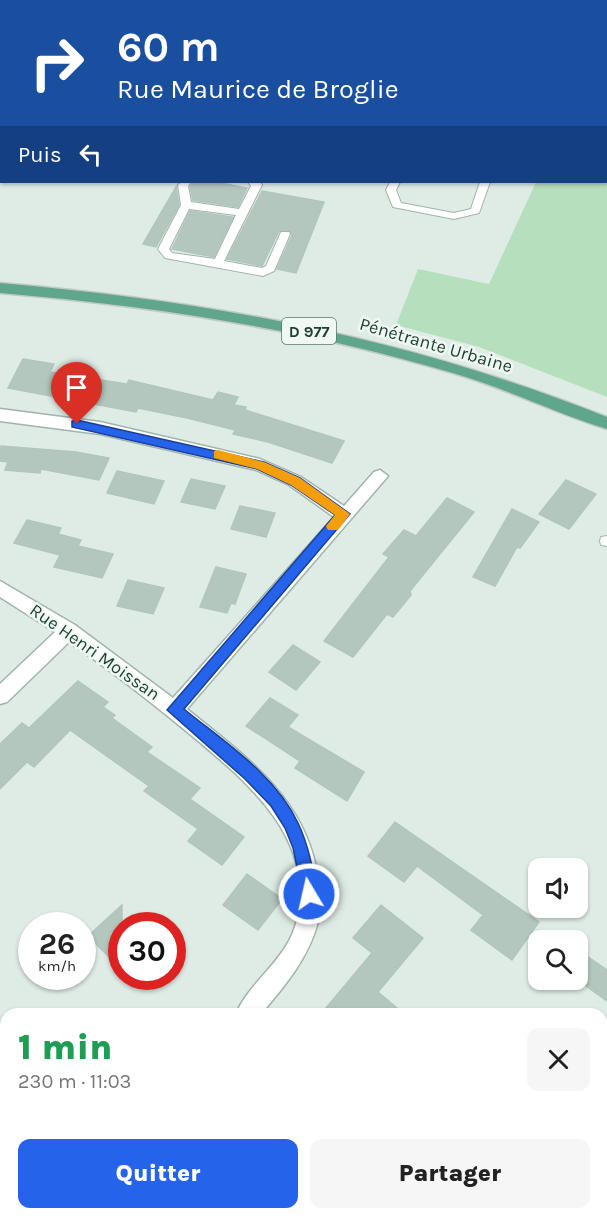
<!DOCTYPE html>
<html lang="fr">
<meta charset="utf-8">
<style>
:root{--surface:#fff;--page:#f6f6f6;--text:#222;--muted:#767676;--accent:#2563eb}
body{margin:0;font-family:Karla,sans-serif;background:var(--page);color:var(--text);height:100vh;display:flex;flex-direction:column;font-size:22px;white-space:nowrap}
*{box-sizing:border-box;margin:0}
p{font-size:20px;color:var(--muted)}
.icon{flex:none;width:33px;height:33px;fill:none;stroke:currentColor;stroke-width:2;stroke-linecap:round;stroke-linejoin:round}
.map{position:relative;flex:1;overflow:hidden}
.details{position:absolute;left:0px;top:1008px;width:608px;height:212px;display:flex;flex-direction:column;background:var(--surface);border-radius:18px 18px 0 0;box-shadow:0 2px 4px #0004}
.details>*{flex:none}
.top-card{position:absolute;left:0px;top:0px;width:608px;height:183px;box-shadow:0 2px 4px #0004;background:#1a4fa0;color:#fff;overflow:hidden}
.buttons{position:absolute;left:528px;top:858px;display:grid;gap:12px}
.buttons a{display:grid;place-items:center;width:60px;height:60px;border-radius:12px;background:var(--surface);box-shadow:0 2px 4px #0004;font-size:30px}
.speed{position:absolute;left:18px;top:912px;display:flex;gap:12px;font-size:30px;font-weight:700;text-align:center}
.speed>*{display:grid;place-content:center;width:78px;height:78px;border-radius:50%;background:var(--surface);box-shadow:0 2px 4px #0004;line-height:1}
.speed small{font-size:15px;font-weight:400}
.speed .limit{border:9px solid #d22;background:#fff;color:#111}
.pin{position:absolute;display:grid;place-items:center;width:51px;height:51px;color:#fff;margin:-62px -26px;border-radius:50% 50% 50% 0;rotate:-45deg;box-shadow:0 0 6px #0007}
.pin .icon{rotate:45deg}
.me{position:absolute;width:66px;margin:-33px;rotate:351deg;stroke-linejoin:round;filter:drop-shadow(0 0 4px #0008)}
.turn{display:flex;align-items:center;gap:21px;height:126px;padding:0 18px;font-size:27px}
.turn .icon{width:78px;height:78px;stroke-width:2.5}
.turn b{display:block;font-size:42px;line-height:51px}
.then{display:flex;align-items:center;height:57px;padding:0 18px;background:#0003;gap:12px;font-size:22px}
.round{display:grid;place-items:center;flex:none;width:63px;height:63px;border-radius:12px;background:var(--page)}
.head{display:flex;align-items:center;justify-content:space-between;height:102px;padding:0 18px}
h1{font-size:36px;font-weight:800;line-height:45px;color:#1e9e55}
.primary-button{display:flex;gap:12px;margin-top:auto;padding:12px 18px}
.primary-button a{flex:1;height:69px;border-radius:12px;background:var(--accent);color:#fff;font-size:24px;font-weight:800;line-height:69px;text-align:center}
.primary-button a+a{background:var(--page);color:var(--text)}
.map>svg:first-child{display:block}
.green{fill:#b6e0bd}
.building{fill:#b4c7be;stroke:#b1c6bc;stroke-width:1.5}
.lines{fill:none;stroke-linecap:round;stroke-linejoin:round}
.service-casing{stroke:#a1b4ac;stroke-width:2}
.minor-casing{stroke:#a1b4ac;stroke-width:3}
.secondary-casing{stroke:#9cb9ac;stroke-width:3}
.primary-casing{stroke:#c0c9c6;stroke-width:3}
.service{fill:#fff;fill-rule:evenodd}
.minor{fill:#fff;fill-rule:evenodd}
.secondary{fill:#fff;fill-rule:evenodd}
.primary{fill:#5fa68d;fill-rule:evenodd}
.route{fill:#2563eb;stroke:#184099;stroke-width:1.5}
.slow{fill:#f59e0b}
.labels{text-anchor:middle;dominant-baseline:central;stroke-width:5;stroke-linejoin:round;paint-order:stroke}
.shield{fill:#f0f8f3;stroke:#5d766d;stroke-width:1.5}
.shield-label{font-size:16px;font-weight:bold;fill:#1e3e33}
.street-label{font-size:18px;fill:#1e3e33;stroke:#f0f8f3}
</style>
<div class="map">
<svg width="607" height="1219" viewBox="0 0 607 1219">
<rect width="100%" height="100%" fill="#dfece5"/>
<path class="green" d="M607,170V397L479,347L396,325L418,269L489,284L536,182H606Z"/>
<g class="building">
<path d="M193,182H215L247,188L238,207L193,200L190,187Z"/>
<path d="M176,187L179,205L156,247L143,244Z"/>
<path d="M262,191L324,202L296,273L277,269L292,235L289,230L279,231L262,266L227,259Z"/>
<path d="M190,211L233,217L214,257L172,249Z"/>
<path d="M23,359L54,364L50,372L127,384L129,380L213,400L218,392L238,397L234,405L246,407L245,410L344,441L332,463L268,442L233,434L235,430L187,418L138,408L136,412L8,388Z"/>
<path d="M1,446L76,452L109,458L99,480L41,469L40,473L5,470L8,462L0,461Z"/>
<path d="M117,471L164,481L154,504L107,493Z"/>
<path d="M191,479L225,486L215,509L181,502Z"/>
<path d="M566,480L596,494L569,529L539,514Z"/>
<path d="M447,498L474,512L410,591L411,595L393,617L387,614L353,657L324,641L389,557L383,554L404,530L416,536Z"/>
<path d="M240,506L275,513L266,537L231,529Z"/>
<path d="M512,509L539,522L520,548L517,547L495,586L473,577Z"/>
<path d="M27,520L61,528L58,534L81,540L78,546L113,554L102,578L54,567L60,555L14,543Z"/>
<path d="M216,567L246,574L235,604L231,603L227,613L200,607Z"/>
<path d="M128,580L164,588L153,614L117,606Z"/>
<path d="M293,645L320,662L296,690L269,672Z"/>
<path d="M78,681L108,702L103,707L115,715L112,718L152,747L147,752L200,788L190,799L244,837L222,865L188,841L198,829L144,791L149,786L70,730L34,767L27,762L0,789V744L22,723L29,728Z"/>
<path d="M270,698L298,715L288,727L364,772L347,801L295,768L300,761L246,726Z"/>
<path d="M395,822L539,922L512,960L471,930L483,915L417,866L404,882L368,856Z"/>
<path d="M247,874L282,899L258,930L223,905Z"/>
<path d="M122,905V970L88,936Z"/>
<path d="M381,905L423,938L378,992L404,1014H321L372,953L353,938Z"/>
<path d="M578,950L607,970V1001L578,980Z"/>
</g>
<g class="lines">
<g class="service-casing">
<g id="service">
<path d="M181,182H191L188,186L191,202L239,209L251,186L248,182L261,183L262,185L224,261L262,268L266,266L281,232H289L290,234L274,271L263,276L165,258L158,249L181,205L178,185ZM189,209L236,215L215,259L172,253L169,249Z"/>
<path d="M390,182H400L396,190L401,203L454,213L471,209L480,182H490L479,213L454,219L393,207L386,190Z"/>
<path d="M607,536V546L601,545L600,541L601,537Z"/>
</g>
</g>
<g class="minor-casing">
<g id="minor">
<path d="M266,0H278L279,2H267Z"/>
<path d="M579,0H591L592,2H580Z"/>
<path d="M0,409L100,422L260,459L301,477L344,506L374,472L380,470L388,476L187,709C241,753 301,794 316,867C320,885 322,904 318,922C309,957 285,986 261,1014H236C250,980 289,959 297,919C316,834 242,778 185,730C147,699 109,669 69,642L7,702L0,704V684L55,632L0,597V581L75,625L173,698L334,517L289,485L256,470L100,434L0,421Z"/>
<path d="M0,1092L6,1095V1122L0,1119Z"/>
<path d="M607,1098V1123L602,1125V1101Z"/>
<path d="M93,1214H120L122,1219H95Z"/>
<path d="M368,1214H401L399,1219H366Z"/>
</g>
</g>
<g class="secondary-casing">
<g id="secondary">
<rect x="606" y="17" width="1" height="8"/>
<rect x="0" y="119" width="2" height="8"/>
</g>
</g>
<g class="primary-casing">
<path id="primary" d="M0,283C216,302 405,337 607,417V429C555,413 505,388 453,373C304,329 154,306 0,293Z"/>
</g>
<use href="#service" class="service"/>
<use href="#minor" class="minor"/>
<use href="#secondary" class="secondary"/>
<use href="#primary" class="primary"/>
</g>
<path class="route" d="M77,420L264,462L300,478L350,514L184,709C223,741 276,775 298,823C309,846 313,870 317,894L315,900L309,902L304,900L293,848L285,828L271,806L245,779L167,710L335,515L291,485L257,469L72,427V421Z"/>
<path class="slow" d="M218,450L264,462L300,478L350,514L338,530H328L326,526L335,515L291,485L257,469L214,458V451Z"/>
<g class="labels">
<rect class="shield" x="282" y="318" width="54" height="26" rx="4.5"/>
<g class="shield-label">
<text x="309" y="331">D 977</text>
</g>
<g class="street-label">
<text transform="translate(436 345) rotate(16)">Pénétrante Urbaine</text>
<text transform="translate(95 652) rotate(35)">Rue Henri Moissan</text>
</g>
</g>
</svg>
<div class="buttons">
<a><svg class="icon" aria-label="sound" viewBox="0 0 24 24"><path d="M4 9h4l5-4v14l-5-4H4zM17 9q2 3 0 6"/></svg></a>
<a><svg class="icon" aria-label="search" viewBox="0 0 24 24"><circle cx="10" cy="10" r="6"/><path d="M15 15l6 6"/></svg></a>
</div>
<div class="speed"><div>26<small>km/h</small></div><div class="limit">30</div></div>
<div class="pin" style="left:77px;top:424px;background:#d93025"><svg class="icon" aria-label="arrive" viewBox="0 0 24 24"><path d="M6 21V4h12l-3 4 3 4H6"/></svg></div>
<svg class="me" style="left:309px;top:894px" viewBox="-20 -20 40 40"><circle r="17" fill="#2563eb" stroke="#fff" stroke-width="3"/><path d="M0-11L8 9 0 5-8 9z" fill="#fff"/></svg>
<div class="top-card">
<div class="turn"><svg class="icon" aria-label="right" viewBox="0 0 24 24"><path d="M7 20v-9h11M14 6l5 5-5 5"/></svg><div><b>60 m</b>Rue Maurice de Broglie</div></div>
<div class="then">Puis<svg class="icon" aria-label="left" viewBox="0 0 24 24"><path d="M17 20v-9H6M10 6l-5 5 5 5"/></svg></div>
</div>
<section class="details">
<div class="head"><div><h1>1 min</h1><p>230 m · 11:03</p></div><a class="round"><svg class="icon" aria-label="close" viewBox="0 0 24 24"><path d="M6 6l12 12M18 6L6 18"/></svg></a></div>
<div class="primary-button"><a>Quitter</a><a>Partager</a></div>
</section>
</div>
